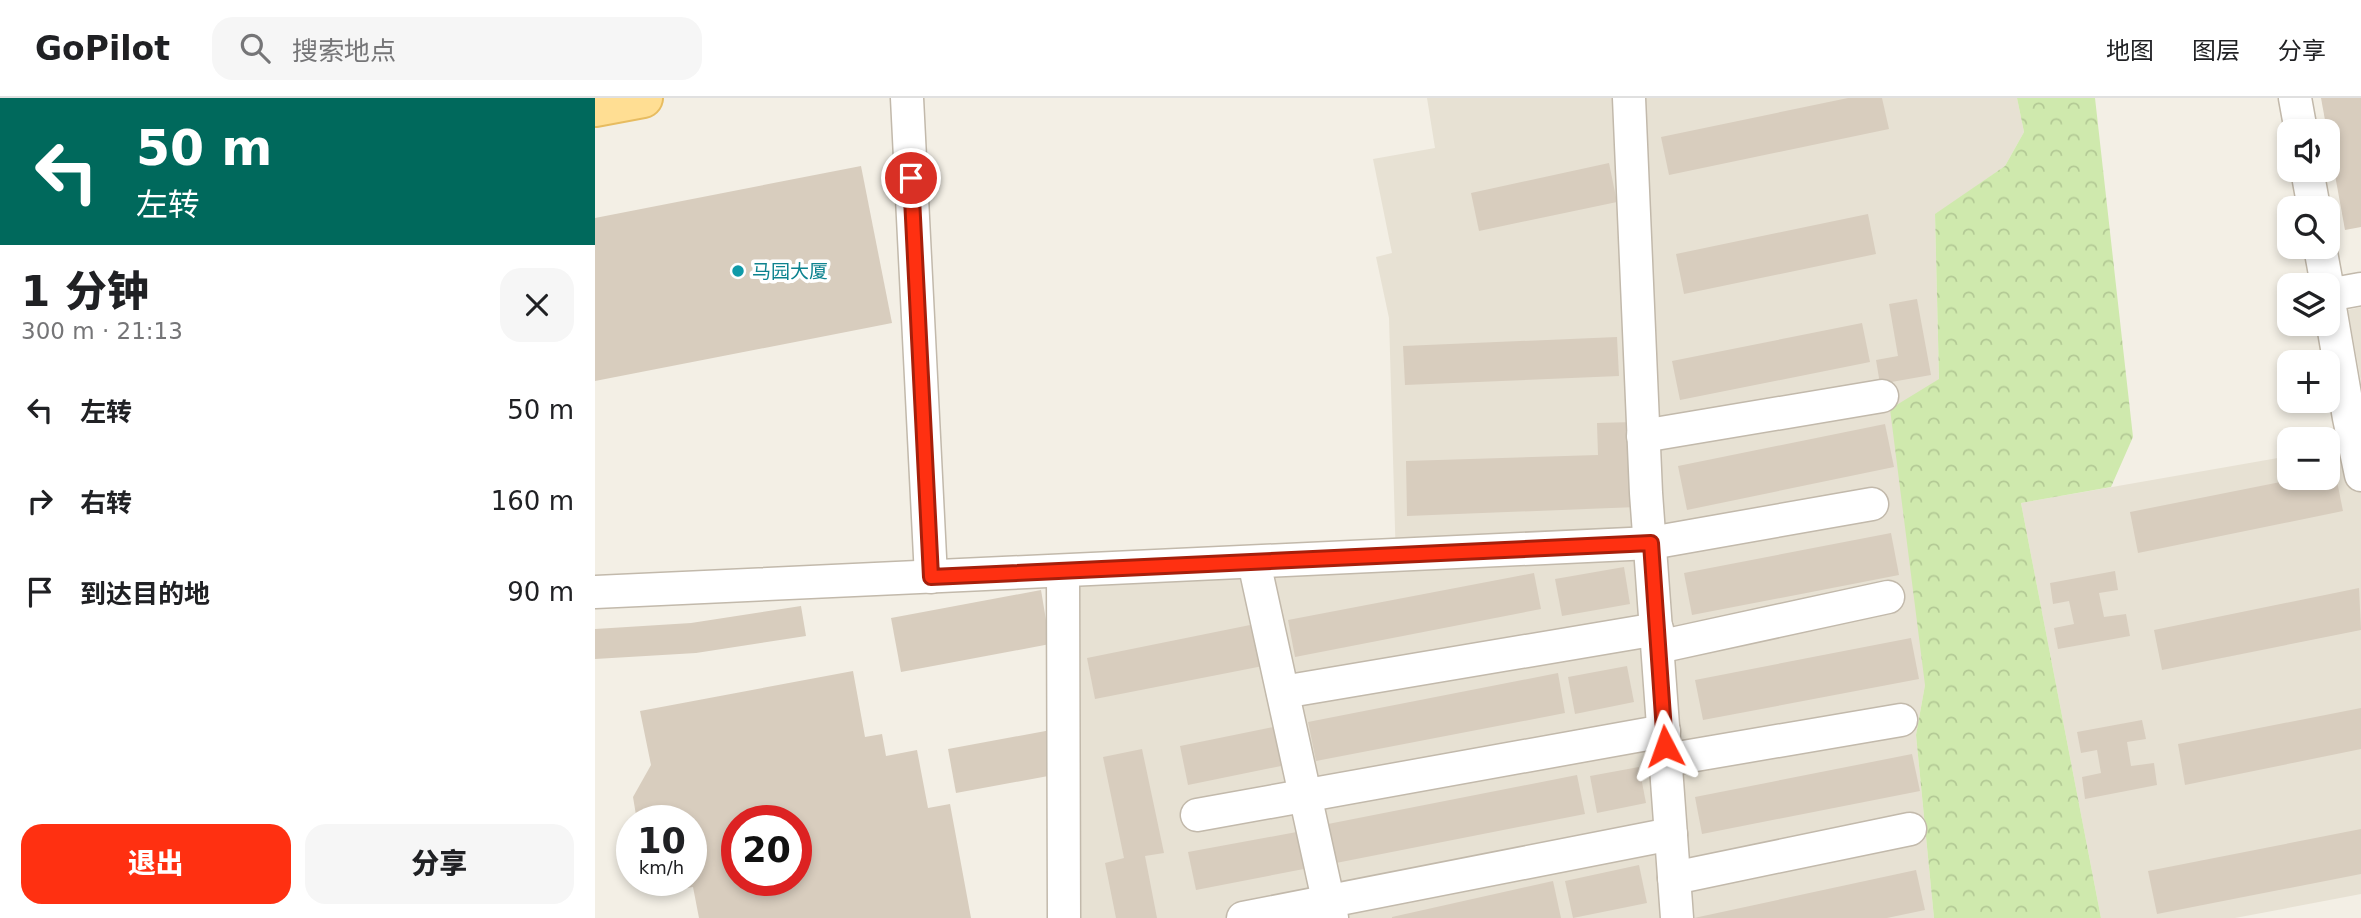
<!DOCTYPE html>
<html lang="zh">
<meta charset="utf-8">
<style>
:root{--surface:#fff;--page:#f6f6f6;--text:#202124;--muted:#757577;--line:#e0e0e0;--accent:#ff3011}
body{margin:0;font-family:"DejaVu Sans","Noto Sans SC",sans-serif;background:var(--page);color:var(--text);height:100vh;display:flex;flex-direction:column;font-size:26px;white-space:nowrap}
*{box-sizing:border-box;margin:0}
p{font-size:23px;color:var(--muted)}
.icon{flex:none;width:38px;height:38px;fill:none;stroke:currentColor;stroke-width:2;stroke-linecap:round;stroke-linejoin:round}
.map{position:relative;flex:1;overflow:hidden}
.sheet{display:flex;flex-direction:column;background:var(--surface);width:595px}
.sheet>*{flex:none}
.top-card{background:#00695c;color:#fff;overflow:hidden}
.fabs{position:absolute;left:1682px;top:21px;display:grid;gap:14px}
.fabs a{display:grid;place-items:center;width:63px;height:63px;border-radius:14px;background:var(--surface);box-shadow:0 4px 10px #0003;font-size:35px}
.speed{position:absolute;left:21px;top:707px;display:flex;gap:14px;font-size:35px;font-weight:700;text-align:center}
.speed>*{display:grid;place-content:center;width:91px;height:91px;border-radius:50%;background:var(--surface);box-shadow:0 4px 10px #0003;line-height:1}
.speed small{font-size:18px;font-weight:400}
.speed .limit{border:10px solid #d22;background:#fff;color:#111}
.pin{position:absolute;display:grid;place-items:center;width:60px;height:60px;color:#fff;margin:-30px;border:4px solid #fff;border-radius:50%;box-shadow:0 2px 7px #0007}
.me{position:absolute;width:77px;margin:-38px;rotate:356deg;stroke-linejoin:round;filter:drop-shadow(0 0 5px #0008)}
.turn{display:flex;align-items:center;gap:24px;height:147px;padding:0 21px;font-size:32px}
.turn .icon{width:91px;height:91px;stroke-width:2.5}
.turn b{display:block;font-size:49px;line-height:60px}
.round{display:grid;place-items:center;flex:none;width:74px;height:74px;border-radius:21px;background:var(--page)}
.summary{display:flex;align-items:center;justify-content:space-between;height:119px;padding:0 21px}
h1{font-size:42px;font-weight:800;line-height:52px}
.button{display:flex;gap:14px;margin-top:auto;padding:14px 21px}
.button a{flex:1;height:80px;border-radius:21px;background:var(--accent);color:#fff;font-size:28px;font-weight:800;line-height:80px;text-align:center}
.button a+a{background:var(--page);color:var(--text)}
ul{padding:0;list-style:none}
li{display:flex;align-items:center;gap:21px;height:91px;padding:0 21px}
li div{flex:1}
li b{display:block;font-size:26px}
li em{font-style:normal}
header{display:flex;align-items:center;gap:42px;box-sizing:border-box;height:98px;padding:0 35px;background:var(--surface);border-bottom:2px solid var(--line)}
header strong{font-size:33px}
nav{display:flex;gap:38px;margin-inline-start:auto;font-size:24px}
.search{width:490px;height:63px;background:var(--page);display:flex;align-items:center;gap:18px;box-sizing:border-box;padding:0 24px;border-radius:21px;color:var(--muted);font-size:26px}
main{display:flex;flex:1;min-height:0}
.map>svg:first-child{display:block}
.residential{fill:#e7e1d3}
.forest{fill:url(#forest-crowns)}
.building{fill:#d8cdbe;fill-rule:evenodd}
.lines{fill:none;stroke-linecap:round;stroke-linejoin:round}
.minor-casing{stroke:#c2b9ab;stroke-width:35}
.major-casing{stroke:#e7bc60;stroke-width:42}
.minor{stroke:#fff;stroke-width:32}
.major{stroke:#ffde93;stroke-width:38}
.route-casing{stroke:#a61f0b;stroke-width:18}
.route{stroke:#ff3011;stroke-width:12}
.culture-dot{fill:#0f9aa8;stroke:#fff;stroke-width:2.5}
.labels{text-anchor:middle;dominant-baseline:central;stroke-width:7;stroke-linejoin:round;paint-order:stroke}
.culture-label{font-size:19px;fill:#0d838f;stroke:#fff;text-anchor:start}
</style>
<header>
<strong>GoPilot</strong>
<div class="search"><svg class="icon" aria-label="search" viewBox="0 0 24 24"><circle cx="10" cy="10" r="6"/><path d="M15 15l6 6"/></svg>搜索地点</div>
<nav><a>地图</a><a>图层</a><a>分享</a></nav>
</header>
<main>
<section class="sheet">
<div class="top-card">
<div class="turn"><svg class="icon" aria-label="left" viewBox="0 0 24 24"><path d="M17 20v-9H6M10 6l-5 5 5 5"/></svg><div><b>50 m</b>左转</div></div>
</div>
<div class="summary"><div><h1>1 分钟</h1><p>300 m · 21:13</p></div><a class="round"><svg class="icon" aria-label="close" viewBox="0 0 24 24"><path d="M6 6l12 12M18 6L6 18"/></svg></a></div>
<ul>
<li><svg class="icon" aria-label="left" viewBox="0 0 24 24"><path d="M17 20v-9H6M10 6l-5 5 5 5"/></svg><div><b>左转</b></div><em>50 m</em></li>
<li><svg class="icon" aria-label="right" viewBox="0 0 24 24"><path d="M7 20v-9h11M14 6l5 5-5 5"/></svg><div><b>右转</b></div><em>160 m</em></li>
<li><svg class="icon" aria-label="arrive" viewBox="0 0 24 24"><path d="M6 21V4h12l-3 4 3 4H6"/></svg><div><b>到达目的地</b></div><em>90 m</em></li>
</ul>
<div class="button"><a>退出</a><a>分享</a></div>
</section>
<div class="map">
<svg width="1766" height="820" viewBox="0 0 1766 820">
<defs>
<pattern id="forest-crowns" width="20" height="18" patternUnits="userSpaceOnUse" patternTransform="scale(1.75)"><rect width="20" height="18" fill="#cfe9ad"/><path d="M2 6a3 3 0 1 1 6 0M12 15a3 3 0 1 1 6 0" fill="none" stroke="#b3c995"/></pattern>
</defs>
<rect width="100%" height="100%" fill="#f3efe5"/>
<g class="residential">
<path d="M832,0H1422L1429,34L1410,68L1340,117L1344,281L1330,587L1321,637L1339,820H476L475,478L801,465L794,220L781,159L797,155L778,61L840,50Z"/>
<path d="M1766,209V284L1753,212Z"/>
<path d="M1766,345V796L1640,820H1506L1426,405L1694,358V380H1732L1733,351Z"/>
</g>
<path class="forest" d="M1422,0H1500L1538,339L1516,389L1426,405L1506,820H1339L1321,637L1330,587L1295,311L1344,281L1340,116L1410,68L1429,34Z"/>
<g class="building">
<path d="M1253,0H1287L1294,31L1074,77L1066,39Z"/>
<path d="M1726,0H1766V129L1750,132Z"/>
<path d="M1014,65L1022,104L884,133L876,95Z"/>
<path d="M266,68L297,225L0,283V120Z"/>
<path d="M1273,116L1281,156L1089,196L1081,156Z"/>
<path d="M1322,201L1336,277L1285,286L1281,262L1303,258L1294,206Z"/>
<path d="M1267,225L1275,264L1085,302L1077,263Z"/>
<path d="M1022,239L1024,278L810,287L808,248Z"/>
<path d="M1039,324L1042,409L812,418L811,363L1003,357L1002,325Z"/>
<path d="M1290,326L1299,369L1092,412L1083,368Z"/>
<path d="M1740,373L1748,413L1543,455L1535,414L1706,380H1732V374Z"/>
<path d="M1296,435L1304,477L1097,517L1089,475Z"/>
<path d="M1029,469L1035,506L967,518L960,481Z"/>
<path d="M1520,473L1523,492L1504,495L1509,519L1531,516L1535,538L1463,551L1459,530L1479,526L1474,503L1458,506L1455,485Z"/>
<path d="M939,475L946,511L700,559L693,522Z"/>
<path d="M1764,490L1766,532L1567,572L1559,532Z"/>
<path d="M446,492L455,546L306,574L296,520Z"/>
<path d="M206,508L211,538L101,555L0,561V531L96,525Z"/>
<path d="M665,525L673,567L500,601L492,560Z"/>
<path d="M1316,540L1324,581L1108,622L1100,582Z"/>
<path d="M1032,568L1039,604L980,616L973,579Z"/>
<path d="M258,573L270,639L287,636L291,658L322,652L333,710L355,706L376,820H104L98,789L56,796L54,782H96V723H42L38,699L56,667L45,613ZM142,723H201V782H142Z"/>
<path d="M963,575L970,615L721,663L713,624Z"/>
<path d="M1766,610V651L1590,687L1583,646Z"/>
<path d="M1547,622L1551,641L1532,644L1536,668L1559,665L1562,687L1490,701L1487,679L1506,675L1502,652L1486,655L1482,634Z"/>
<path d="M688,627L696,666L593,687L585,648Z"/>
<path d="M456,632L464,676L361,695L353,651Z"/>
<path d="M547,651L569,755L550,758L562,820H521L510,765L529,760L508,659Z"/>
<path d="M1317,656L1325,693L1107,736L1100,699Z"/>
<path d="M1044,669L1051,705L1002,715L995,678Z"/>
<path d="M982,677L990,716L741,765L733,726Z"/>
<path d="M1766,731V776L1562,816L1553,773Z"/>
<path d="M707,733L714,770L601,792L593,754Z"/>
<path d="M1044,767L1052,805L978,820L970,783Z"/>
<path d="M1321,772L1330,812L1292,820H1099Z"/>
<path d="M958,783L966,820H797V819Z"/>
</g>
<g class="lines">
<g class="minor-casing">
<g id="minor">
<path d="M312,0L336,479"/>
<path d="M1034,0L1051,395L1082,820"/>
<path d="M1700,0L1706,33"/>
<path d="M1712,72L1719,110"/>
<path d="M1725,149L1732,187"/>
<path d="M1732,192L1754,320L1766,377"/>
<path d="M1733,197L1766,191"/>
<path d="M1048,338L1287,298"/>
<path d="M659,464L737,820"/>
<path d="M468,473L469,820"/>
<path d="M0,494L1056,445L1277,406"/>
<path d="M1063,549L1293,499"/>
<path d="M688,594L1062,531"/>
<path d="M1071,662L1306,622"/>
<path d="M602,717L1069,633"/>
<path d="M1079,780L1315,731"/>
<path d="M648,820L1076,736"/>
</g>
</g>
<g class="major-casing">
<path id="major" d="M0,9L48,0"/>
</g>
<use href="#minor" class="minor"/>
<use href="#major" class="major"/>
</g>
<g class="lines">
<g class="route-casing">
<path id="route" d="M316,80L336,479L1056,445L1070,648"/>
</g>
<use href="#route" class="route"/>
</g>
<circle class="culture-dot" cx="143" cy="173" r="7"/>
<g class="labels">
<g class="culture-label">
<text x="157" y="173">马园大厦</text>
</g>
</g>
</svg>
<div class="fabs">
<a><svg class="icon" aria-label="sound" viewBox="0 0 24 24"><path d="M4 9h4l5-4v14l-5-4H4zM17 9q2 3 0 6"/></svg></a>
<a><svg class="icon" aria-label="search" viewBox="0 0 24 24"><circle cx="10" cy="10" r="6"/><path d="M15 15l6 6"/></svg></a>
<a><svg class="icon" aria-label="layers" viewBox="0 0 24 24"><path d="M12 4l9 5-9 5-9-5zM3 14l9 5 9-5"/></svg></a>
<a>+</a>
<a>−</a>
</div>
<div class="speed"><div>10<small>km/h</small></div><div class="limit">20</div></div>
<div class="pin" style="left:316px;top:80px;background:#d93025"><svg class="icon" aria-label="arrive" viewBox="0 0 24 24"><path d="M6 21V4h12l-3 4 3 4H6"/></svg></div>
<svg class="me" style="left:1070px;top:648px" viewBox="-20 -20 40 40"><path d="M0-17L14 15 0 8-14 15z" fill="#ff3011" stroke="#fff" stroke-width="4"/></svg>
</div>
</main>
